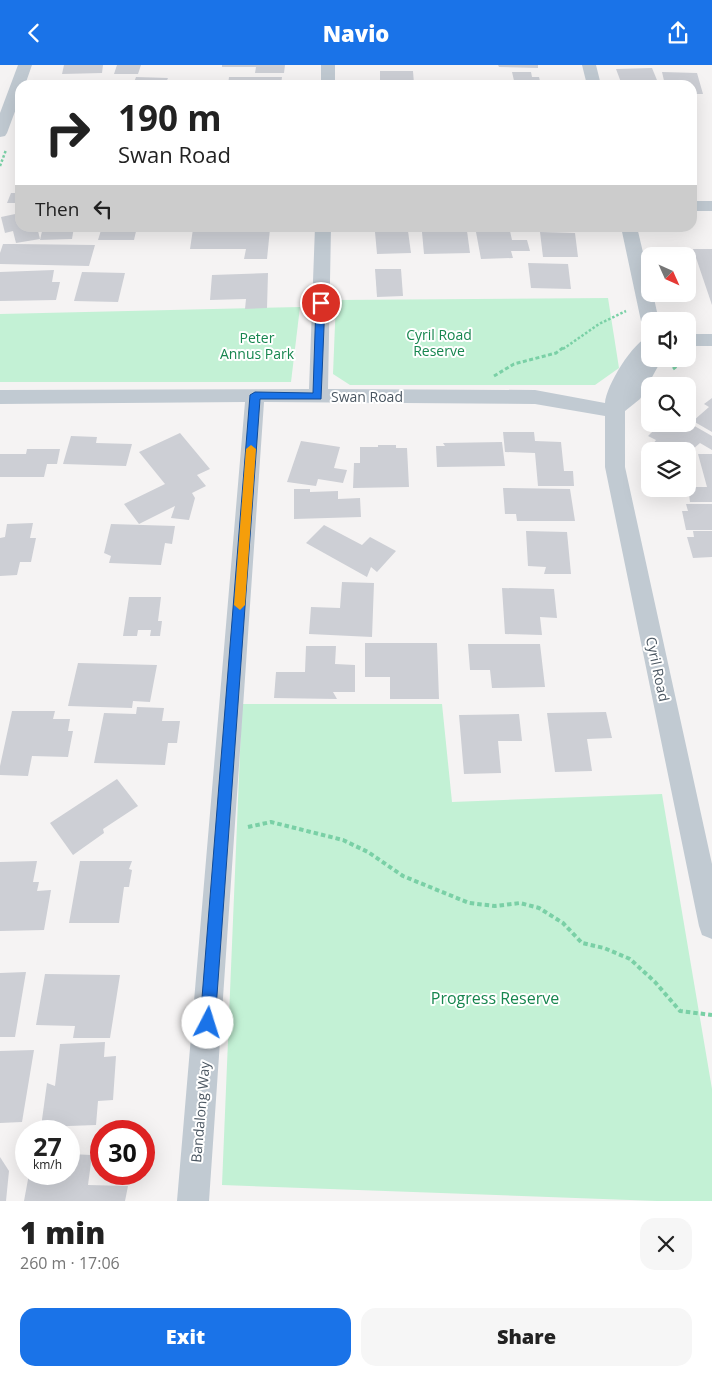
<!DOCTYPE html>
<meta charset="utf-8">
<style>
:root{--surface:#fff;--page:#f6f6f6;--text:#222;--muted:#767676;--accent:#1a73e8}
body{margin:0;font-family:"Open Sans",sans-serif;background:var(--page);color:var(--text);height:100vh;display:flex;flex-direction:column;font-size:19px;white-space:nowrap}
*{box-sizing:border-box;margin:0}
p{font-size:16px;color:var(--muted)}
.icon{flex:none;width:28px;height:28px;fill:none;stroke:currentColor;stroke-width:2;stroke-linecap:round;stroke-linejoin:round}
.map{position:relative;height:1136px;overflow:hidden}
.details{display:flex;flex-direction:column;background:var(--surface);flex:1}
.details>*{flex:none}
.top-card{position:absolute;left:15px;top:15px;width:682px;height:152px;border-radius:15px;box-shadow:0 5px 20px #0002;background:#fff;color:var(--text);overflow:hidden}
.needle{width:32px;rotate:135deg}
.controls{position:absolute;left:641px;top:182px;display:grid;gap:10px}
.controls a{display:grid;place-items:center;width:55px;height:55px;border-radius:10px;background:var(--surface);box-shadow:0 5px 20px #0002;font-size:25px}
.speed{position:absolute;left:15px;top:1055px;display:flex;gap:10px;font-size:25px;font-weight:700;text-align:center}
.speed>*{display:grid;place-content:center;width:65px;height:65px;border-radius:50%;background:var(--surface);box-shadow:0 5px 20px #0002;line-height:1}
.speed small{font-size:12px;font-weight:400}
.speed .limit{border:8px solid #d22;background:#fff;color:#111}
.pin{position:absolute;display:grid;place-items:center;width:42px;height:42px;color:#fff;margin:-21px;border:2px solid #fff;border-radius:50%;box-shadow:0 1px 5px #0007}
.me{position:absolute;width:55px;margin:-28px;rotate:5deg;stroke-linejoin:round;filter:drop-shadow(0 0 4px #0008)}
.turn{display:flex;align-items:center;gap:18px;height:105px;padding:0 20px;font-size:22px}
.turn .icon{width:65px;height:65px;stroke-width:2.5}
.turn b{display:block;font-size:35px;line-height:42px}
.then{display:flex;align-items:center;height:48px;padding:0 20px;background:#0003;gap:10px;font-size:19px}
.round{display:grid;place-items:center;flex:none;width:52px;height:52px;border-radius:15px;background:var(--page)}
.summary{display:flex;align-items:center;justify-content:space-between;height:85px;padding:0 20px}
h1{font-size:30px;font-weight:800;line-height:38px}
.cta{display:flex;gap:10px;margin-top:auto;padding:10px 20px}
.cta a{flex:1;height:58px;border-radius:15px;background:var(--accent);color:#fff;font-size:20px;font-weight:800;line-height:58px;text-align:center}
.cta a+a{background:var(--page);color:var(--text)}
header{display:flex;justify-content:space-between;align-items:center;height:65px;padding:0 20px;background:var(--accent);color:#fff;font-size:22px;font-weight:800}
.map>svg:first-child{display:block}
.green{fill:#c3f1d5}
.building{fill:#cdcfd5}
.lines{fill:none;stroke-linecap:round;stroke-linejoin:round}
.path-far2{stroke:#7ad0a6;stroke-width:2.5;stroke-dasharray:2.5 2;stroke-linecap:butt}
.path-far1{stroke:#7ad0a6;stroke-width:3;stroke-dasharray:4 2.5;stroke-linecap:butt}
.path{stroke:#7ad0a6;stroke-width:4;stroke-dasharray:4.5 3;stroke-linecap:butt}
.street{fill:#c1cad2;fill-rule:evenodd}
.route{fill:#1a73e8;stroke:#114b97}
.slow{fill:#f59e0b}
.labels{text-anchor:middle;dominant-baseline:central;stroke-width:4;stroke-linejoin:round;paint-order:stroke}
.park-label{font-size:14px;fill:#17864f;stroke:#fff}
.street-label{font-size:14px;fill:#4a5661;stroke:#fff}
.near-park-label{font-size:16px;fill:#17864f;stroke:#fff}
</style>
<header><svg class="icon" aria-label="back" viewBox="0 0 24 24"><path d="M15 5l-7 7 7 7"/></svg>Navio<svg class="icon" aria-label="share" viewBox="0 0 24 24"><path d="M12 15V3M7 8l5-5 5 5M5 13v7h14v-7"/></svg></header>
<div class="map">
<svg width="712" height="1136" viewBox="0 0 712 1136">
<rect width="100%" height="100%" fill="#f5f3f3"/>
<g class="green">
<path d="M608,233L619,303L595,320H350L333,309L336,235Z"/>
<path d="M300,242L291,317H0V249Z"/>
<path d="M242,639H442L452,737L662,729L712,1024V1136H657L222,1120Z"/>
</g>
<g class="building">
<path d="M64,0H103L102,8L62,9Z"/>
<path d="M117,0H141L138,9H114Z"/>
<path d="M222,0H285L284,8H255L256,2H222Z"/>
<path d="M498,0H538V3L499,2Z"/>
<path d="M652,3L659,20H622L616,4Z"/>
<path d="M380,6H413L414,19L380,20Z"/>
<path d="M512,7H531L532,12H539L541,20H515Z"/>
<path d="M662,7L697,8L703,29H692V20H665Z"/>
<path d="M136,12L168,13L165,20H133Z"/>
<path d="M229,12H282L281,20H228Z"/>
<path d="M59,17H93L92,20H58Z"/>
<path d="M11,128H20V138H7Z"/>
<path d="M20,148V162H37L40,174L16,178L13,166L5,168L1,152Z"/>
<path d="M43,162H74L72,174L40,175Z"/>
<path d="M102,162H137L134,175H98Z"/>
<path d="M193,164H270L267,194H244L246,184H190Z"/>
<path d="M408,166L411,188L377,189L375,167Z"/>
<path d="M467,166L470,188L424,189L422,167Z"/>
<path d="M510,166L512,175H527L530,186H511L513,193L481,194L476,167Z"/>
<path d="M540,167L575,168L578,192H543Z"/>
<path d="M3,179H13L95,180L89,201L0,199V188Z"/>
<path d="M693,184H712V240Z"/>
<path d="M528,198L568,199L571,224L531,223Z"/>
<path d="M375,204H401L403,231L377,232Z"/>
<path d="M54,205L52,217H60L56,235L0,236V207Z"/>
<path d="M82,207L125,208L118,237L74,236Z"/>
<path d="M268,208L267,243L245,244L246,234L210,235L212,210Z"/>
<path d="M712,333V367L693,356L709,342L704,339Z"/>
<path d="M688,354L693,357L691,359L712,371V385L700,378L693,384L687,380L680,386H673L669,384L665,386L653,379L656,375L648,371L654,365L649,362L652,359H688Z"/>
<path d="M503,367H534L535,376L561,377L564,406H573L574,421H538L535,388L505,387Z"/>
<path d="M180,368L210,404L197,410L206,421L192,428L195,433L189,455L171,453L175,441L139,459L124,439L165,419L139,387Z"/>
<path d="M71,371L97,372L96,378L132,379L126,401L63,399Z"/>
<path d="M301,376L340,382L334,403L347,405L343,418L318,414L316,421L287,417Z"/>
<path d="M502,377L505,401L437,402L436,381H445L443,378Z"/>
<path d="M378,380H396V383H407L409,422L353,423L354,398H360V382H378Z"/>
<path d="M27,384H60L57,399H47L44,412H0V389H26Z"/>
<path d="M698,389H712V437H690L688,422H707Z"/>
<path d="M503,423L570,424L575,456H517L516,449H505Z"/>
<path d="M294,424H310V427L338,426V434L360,433L361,452L294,454Z"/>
<path d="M686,439H712V465H686L682,446H688Z"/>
<path d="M33,458L30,473H36L31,497H20L17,510L0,511V473L5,472L7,459Z"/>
<path d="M111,459L175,461L172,479L165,478L161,500L109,498L111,491L104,488Z"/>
<path d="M324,460L362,480L370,472L396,486L377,507L371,502L367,512L306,478Z"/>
<path d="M526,466L567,467L571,509H544L546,502L528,501Z"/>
<path d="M693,466H712V492L693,493L687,472H694Z"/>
<path d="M342,517L374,518L372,572L309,569L311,542L340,543Z"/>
<path d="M502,523L554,524L557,553L540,552L542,570L505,569Z"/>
<path d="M129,532H161L158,556H162L160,571H150L151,565H138L137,571H123Z"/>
<path d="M365,578H437L439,634H390V612H365Z"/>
<path d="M468,579H540L545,622L492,623L490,605H470Z"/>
<path d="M306,581H336L335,599L355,600V627H333L337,634L274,633L276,607H305Z"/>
<path d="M78,598L157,600L150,637L133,636L132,643L68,641Z"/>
<path d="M137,642L164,643L162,656H180L177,678H168L165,700L94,698L104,648L136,649Z"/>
<path d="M12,646H55L53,654H70L68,666H73L68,692L32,691L28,711L0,710V701Z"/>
<path d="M606,647L612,673L587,674L592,706L555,707L547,648Z"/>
<path d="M519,649L522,676H498L501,708L464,709L459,650Z"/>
<path d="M117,714L138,741L103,764L104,768L73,790L50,758Z"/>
<path d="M37,796L33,817H39L37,826L51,825L44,865L0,866V797Z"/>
<path d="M80,796H132L129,804L132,805L129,822H124L119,858H69Z"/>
<path d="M26,907L15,972H0V908Z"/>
<path d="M45,909L120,910L110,973H73L75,961L36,960Z"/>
<path d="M105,977L104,992L116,991L113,1035L98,1036L96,1060L41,1062L47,1018L55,1021L60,979Z"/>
<path d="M34,985L22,1057L0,1058V986Z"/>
<path d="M69,1089L92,1090L88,1120L128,1121L125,1136H24L29,1109H69Z"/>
<path d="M0,1092L9,1106L6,1136H0Z"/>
</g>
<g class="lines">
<g class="path-far2">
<path d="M0,101L6,85"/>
<path d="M563,284L599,259L626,246"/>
</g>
<g class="path-far1">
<path d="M673,304L686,294"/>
<path d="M494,311L514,299L556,288L564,282"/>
</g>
<path class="path" d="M248,762L271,757L343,775L368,787L403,811L469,838L495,841L520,838L539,843L563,858L582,878L604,883L630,894L655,917L680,946L712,950"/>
<g class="street">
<path d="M18,0H32L25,20H20V33L7,68L5,71L0,72V48Z"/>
<rect x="321" y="0" width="14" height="20"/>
<path d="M582,0H596L601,20H587Z"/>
<rect x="692" y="136" width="20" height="10"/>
<path d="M315,162H331L328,324L535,325L605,338C606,321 633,276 650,271V294H662L640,334L625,346V402L712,799V874L702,870L699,861L605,402V351L535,339L264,337L209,1136H177L245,337L0,339V325L309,324Z"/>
<path d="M621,162H637L650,217V229H653L659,256H650V262L644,260L641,256Z"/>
<rect x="688" y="269" width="24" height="12"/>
</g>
</g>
<path class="route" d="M321,235L325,238L321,334H260L215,958L213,963L208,965L203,963L200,958L250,330L255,327L313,328L316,238Z"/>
<path class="slow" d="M251,380L256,384L245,540L240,545L234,540L246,384Z"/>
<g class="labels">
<g class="park-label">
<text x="439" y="269">Cyril Road<tspan x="439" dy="16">Reserve</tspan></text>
<text x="257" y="272">Peter<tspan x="257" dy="16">Annus Park</tspan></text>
</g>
<g class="street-label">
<text x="367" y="331">Swan Road</text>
<text transform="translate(658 604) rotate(78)">Cyril Road</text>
<text transform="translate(200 1047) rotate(-85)">Bandalong Way</text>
</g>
<g class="near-park-label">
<text x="495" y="933">Progress Reserve</text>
</g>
</g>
</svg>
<div class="controls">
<a><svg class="needle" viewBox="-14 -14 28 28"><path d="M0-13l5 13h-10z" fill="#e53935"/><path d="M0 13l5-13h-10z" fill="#767676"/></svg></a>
<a><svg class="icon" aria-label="sound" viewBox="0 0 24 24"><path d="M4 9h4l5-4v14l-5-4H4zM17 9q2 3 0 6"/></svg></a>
<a><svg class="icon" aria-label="search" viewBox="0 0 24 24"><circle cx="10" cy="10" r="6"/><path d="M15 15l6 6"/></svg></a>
<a><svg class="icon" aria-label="layers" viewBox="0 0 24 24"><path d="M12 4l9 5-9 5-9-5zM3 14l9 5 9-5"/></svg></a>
</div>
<div class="speed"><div>27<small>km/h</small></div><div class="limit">30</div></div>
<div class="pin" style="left:321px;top:238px;background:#d93025"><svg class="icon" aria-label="arrive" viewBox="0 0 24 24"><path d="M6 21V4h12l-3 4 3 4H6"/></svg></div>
<svg class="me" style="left:208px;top:958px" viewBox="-20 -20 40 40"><circle r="19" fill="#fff"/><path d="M0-13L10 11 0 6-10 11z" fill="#1a73e8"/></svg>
<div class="top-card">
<div class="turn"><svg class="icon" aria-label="right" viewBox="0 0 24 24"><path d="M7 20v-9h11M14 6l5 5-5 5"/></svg><div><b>190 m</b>Swan Road</div></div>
<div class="then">Then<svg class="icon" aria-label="left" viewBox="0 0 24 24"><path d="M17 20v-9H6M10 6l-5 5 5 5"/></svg></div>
</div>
</div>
<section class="details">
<div class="summary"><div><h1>1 min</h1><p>260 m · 17:06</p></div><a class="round"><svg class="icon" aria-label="close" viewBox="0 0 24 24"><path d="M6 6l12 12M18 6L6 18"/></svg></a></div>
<div class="cta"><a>Exit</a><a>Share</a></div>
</section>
